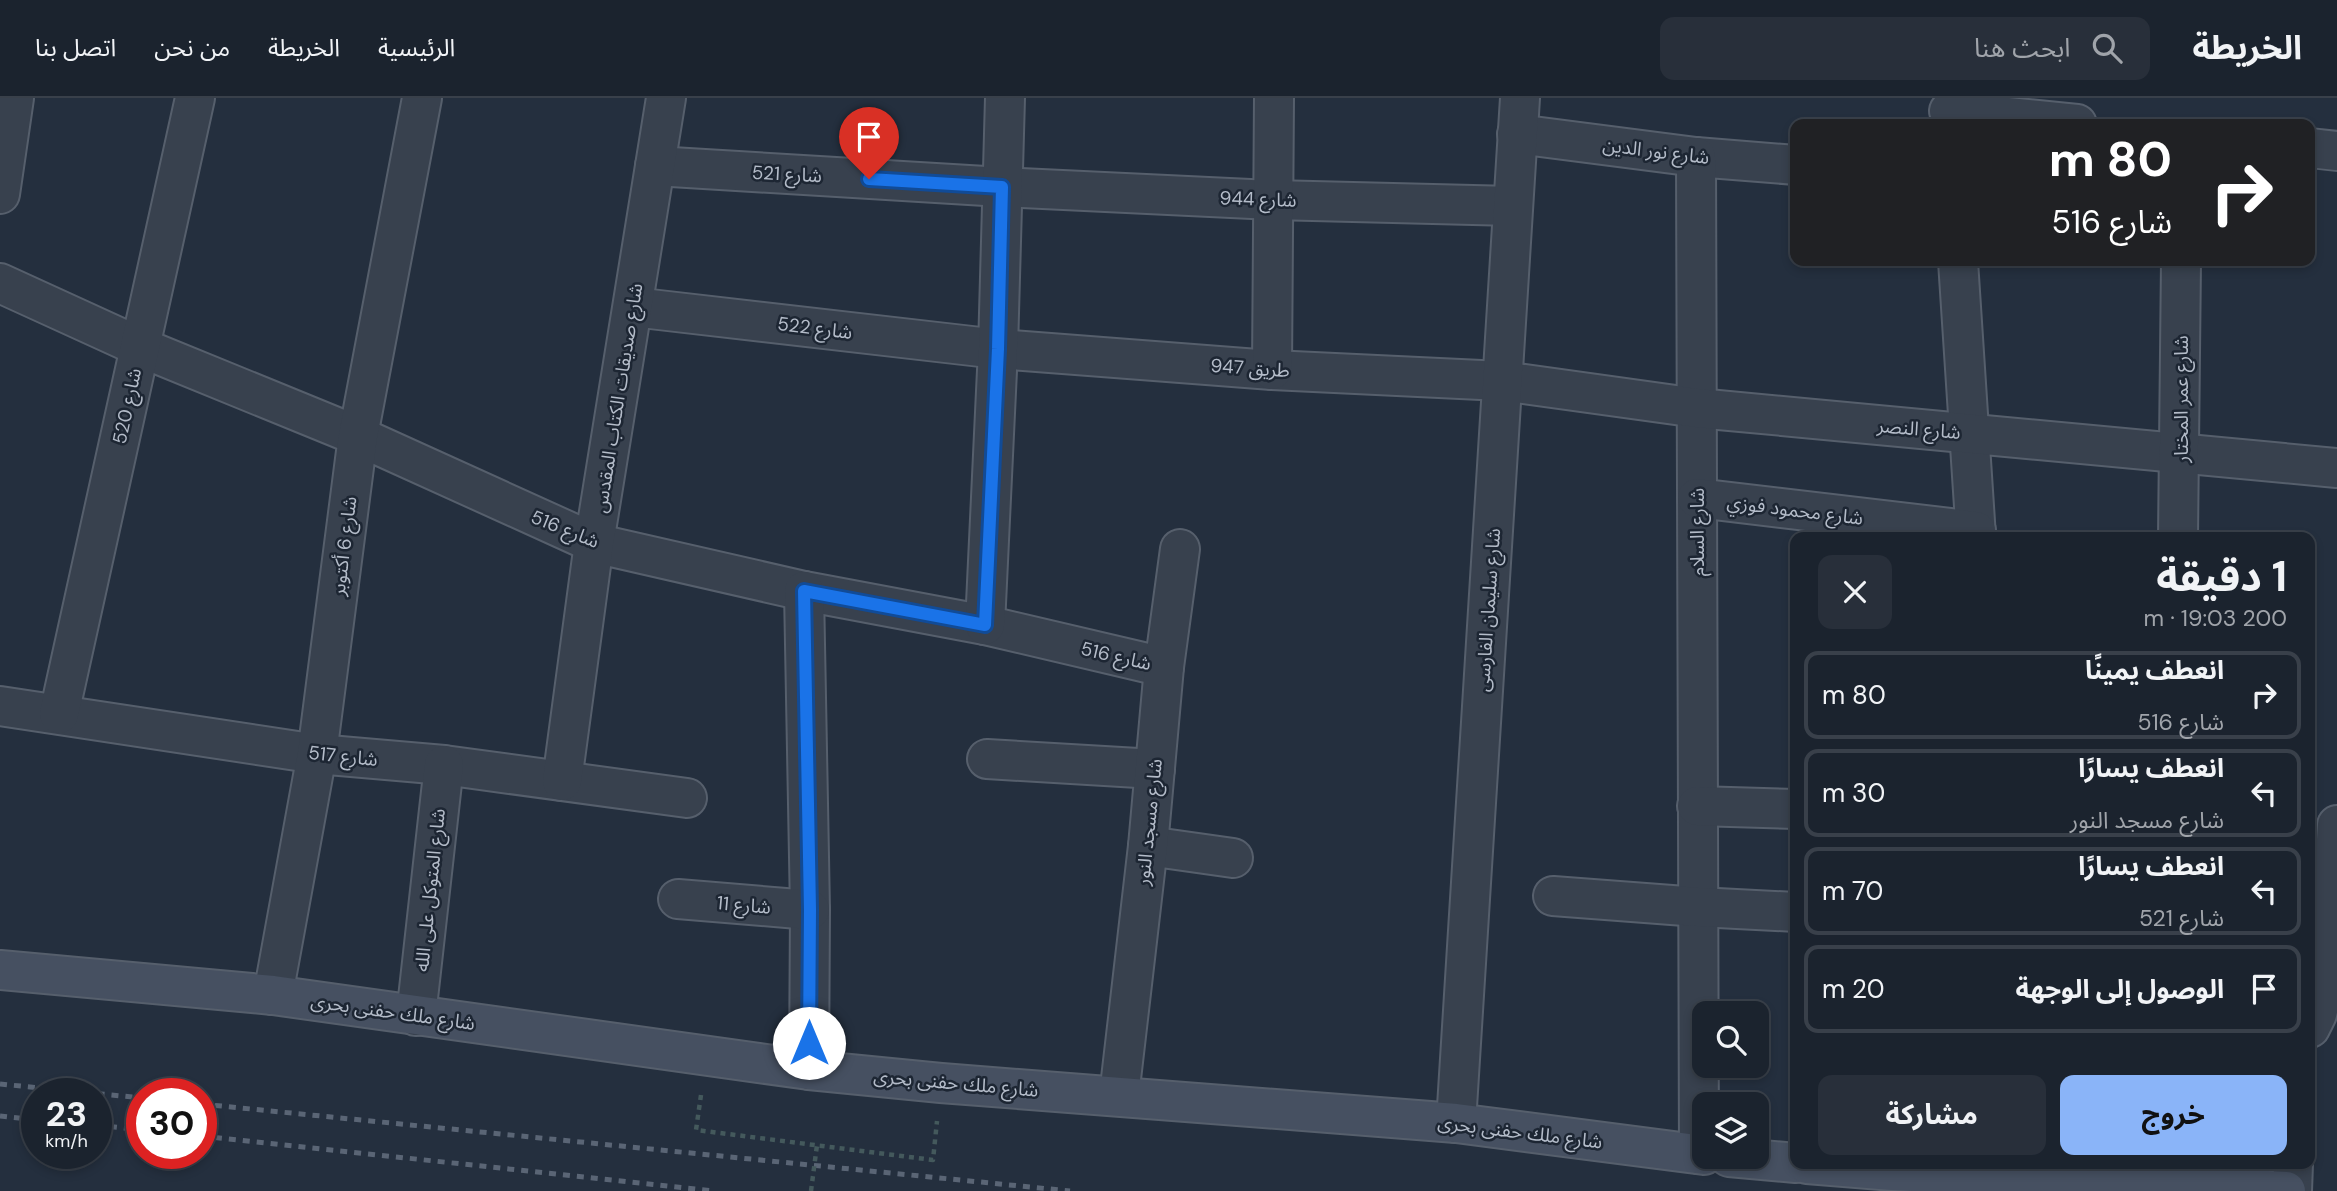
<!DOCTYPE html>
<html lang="ar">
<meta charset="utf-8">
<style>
:root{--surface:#1b232e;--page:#282f3a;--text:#f1f3f6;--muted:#a0a4aa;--line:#39404a;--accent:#8ab4f8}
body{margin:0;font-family:"DM Sans","Noto Sans Arabic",sans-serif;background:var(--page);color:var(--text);direction:rtl;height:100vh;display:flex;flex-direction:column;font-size:26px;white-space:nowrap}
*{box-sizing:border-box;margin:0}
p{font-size:23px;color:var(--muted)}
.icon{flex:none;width:38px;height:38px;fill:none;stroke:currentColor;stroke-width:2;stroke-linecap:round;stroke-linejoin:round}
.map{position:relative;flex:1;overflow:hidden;direction:ltr}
.details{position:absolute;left:1790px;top:434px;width:525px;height:637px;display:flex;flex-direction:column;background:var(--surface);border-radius:14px;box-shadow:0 4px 10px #0003,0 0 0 2px var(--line);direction:rtl}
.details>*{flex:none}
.banner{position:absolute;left:1790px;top:21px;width:525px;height:147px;border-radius:14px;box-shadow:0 4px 10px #0003,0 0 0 2px var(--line);direction:rtl;background:#202124;color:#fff;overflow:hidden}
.buttons{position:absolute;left:1692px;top:903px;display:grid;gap:14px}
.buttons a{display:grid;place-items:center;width:77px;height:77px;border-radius:14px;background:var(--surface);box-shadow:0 4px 10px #0003,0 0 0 2px var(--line);font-size:35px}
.speed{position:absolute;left:21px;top:980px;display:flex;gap:14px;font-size:35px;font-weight:700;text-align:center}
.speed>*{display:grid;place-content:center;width:91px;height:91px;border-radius:50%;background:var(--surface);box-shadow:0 4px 10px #0003,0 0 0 2px var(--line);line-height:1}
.speed small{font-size:18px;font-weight:400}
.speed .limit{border:10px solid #d22;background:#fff;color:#111}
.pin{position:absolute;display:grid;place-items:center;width:60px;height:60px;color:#fff;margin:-72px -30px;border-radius:50% 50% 50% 0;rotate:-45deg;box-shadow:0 0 7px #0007}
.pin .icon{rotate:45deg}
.me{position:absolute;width:77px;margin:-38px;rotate:0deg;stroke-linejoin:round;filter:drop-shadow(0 0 5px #0008)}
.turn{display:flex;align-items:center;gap:24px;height:147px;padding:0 28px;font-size:32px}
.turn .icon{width:91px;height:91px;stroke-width:2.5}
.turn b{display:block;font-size:49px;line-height:60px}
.round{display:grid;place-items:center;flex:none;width:74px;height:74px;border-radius:14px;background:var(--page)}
.head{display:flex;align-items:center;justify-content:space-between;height:119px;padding:0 28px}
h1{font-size:42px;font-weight:700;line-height:52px}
.action{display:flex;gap:14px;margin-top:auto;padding:14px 28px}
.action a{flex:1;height:80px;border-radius:14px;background:var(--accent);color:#111;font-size:28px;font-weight:700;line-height:80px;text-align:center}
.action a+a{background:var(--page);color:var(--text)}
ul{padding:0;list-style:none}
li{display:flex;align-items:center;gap:21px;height:88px;margin:0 14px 10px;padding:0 14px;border:4px solid var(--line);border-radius:14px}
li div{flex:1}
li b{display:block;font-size:26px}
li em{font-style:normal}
header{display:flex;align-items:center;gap:42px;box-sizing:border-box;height:98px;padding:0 35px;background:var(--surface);border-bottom:2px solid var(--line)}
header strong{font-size:33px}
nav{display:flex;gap:38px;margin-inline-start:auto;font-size:24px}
.search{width:490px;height:63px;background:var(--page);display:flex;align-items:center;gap:18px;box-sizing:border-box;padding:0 24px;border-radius:14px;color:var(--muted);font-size:26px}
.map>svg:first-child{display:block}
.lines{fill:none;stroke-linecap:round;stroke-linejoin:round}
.street-casing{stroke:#565f6c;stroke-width:42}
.secondary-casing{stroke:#565f6c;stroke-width:42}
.path{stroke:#44595c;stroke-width:4.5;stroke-dasharray:5 5;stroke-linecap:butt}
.street{stroke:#38414e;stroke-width:38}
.secondary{stroke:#465061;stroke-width:38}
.rail{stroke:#5a6575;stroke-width:5;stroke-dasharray:7 7;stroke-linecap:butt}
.path-bridge{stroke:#44595c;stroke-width:4.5;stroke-dasharray:5 5;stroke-linecap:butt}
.route-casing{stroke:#114b97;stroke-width:18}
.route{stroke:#1a73e8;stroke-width:12}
.labels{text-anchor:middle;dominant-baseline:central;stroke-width:5;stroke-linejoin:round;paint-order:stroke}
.street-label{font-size:19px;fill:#b4bcc9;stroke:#1d2633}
</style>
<header>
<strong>الخريطة</strong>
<div class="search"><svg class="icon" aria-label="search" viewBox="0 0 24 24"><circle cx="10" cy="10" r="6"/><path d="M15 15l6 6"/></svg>ابحث هنا</div>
<nav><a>الرئيسية</a><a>الخريطة</a><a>من نحن</a><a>اتصل بنا</a></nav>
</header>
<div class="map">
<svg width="2337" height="1093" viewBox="0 0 2337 1093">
<rect width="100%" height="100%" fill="#242f3e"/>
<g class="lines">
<g class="street-casing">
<g id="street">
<path d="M1949,13L2077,26"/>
<path d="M1517,36L1696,59L1796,67"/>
<path d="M2310,50L2337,53"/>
<path d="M1696,59L1699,1056"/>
<path d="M655,68L1002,89L1273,102L1513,108"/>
<path d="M0,96L14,0"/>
<path d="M1958,163L1976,439"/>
<path d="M0,185L140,249L358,338L594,445L804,493L985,527L1164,569"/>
<path d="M633,209L998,251L1272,272L1502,283L1697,310L2337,370"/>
<path d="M1272,272L1274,0"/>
<path d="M1697,400L1976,433"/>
<path d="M2178,439L2181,163"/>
<path d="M804,493L810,812L809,972"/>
<path d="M985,527L998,251L1005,0"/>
<path d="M0,608L317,656L444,667L687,700"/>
<path d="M59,616L195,0"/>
<path d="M987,661L1155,671"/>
<path d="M562,683L594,445L666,0"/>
<path d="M1697,708L1796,711"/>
<path d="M1148,748L1233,760"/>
<path d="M1553,798L1698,809L1796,814"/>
<path d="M678,801L810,812"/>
<path d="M273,897L317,656L358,338L422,0"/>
<path d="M416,918L444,667"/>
<path d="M2310,930L2317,916L2327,878L2337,727"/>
<path d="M1119,998L1148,748L1164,569L1180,451"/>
<path d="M1456,1025L1520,0"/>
<path d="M2292,1093L2293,1066"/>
</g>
</g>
<g class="secondary-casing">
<g id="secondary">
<path d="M0,872L273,897L809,972L941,985L1456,1025L1704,1057"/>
<path d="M1729,1059L1796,1065"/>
<path d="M1807,1066L1893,1073L2286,1093"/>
</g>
</g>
<path class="path" d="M701,997L696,1032L933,1062L937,1023"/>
<use href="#street" class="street"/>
<use href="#secondary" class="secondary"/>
<g class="rail">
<path d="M0,986L142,1000"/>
<path d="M201,1006L1070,1093"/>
<path d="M0,1018L37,1022"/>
<path d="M96,1027L142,1032"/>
<path d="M201,1038L714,1093"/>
</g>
<path class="path-bridge" d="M811,1093L817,1047"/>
</g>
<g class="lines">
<g class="route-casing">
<path id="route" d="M809,945L810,812L804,493L985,527L998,251L1002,89L869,81"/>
</g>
<use href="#route" class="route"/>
</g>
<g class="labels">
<g class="street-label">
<text transform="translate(1656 53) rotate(7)">شارع نور الدين</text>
<text transform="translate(787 76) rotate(3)">شارع 521</text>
<text transform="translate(1258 101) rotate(2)">شارع 944</text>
<text transform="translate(815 230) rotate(7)">شارع 522</text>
<text transform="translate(1250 270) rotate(4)">طريق 947</text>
<text transform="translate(618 300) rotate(-81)">شارع صديقات الكتاب المقدس</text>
<text transform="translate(2181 301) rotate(-90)">شارع عمر المختار</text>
<text transform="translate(127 308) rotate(-78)">شارع 520</text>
<text transform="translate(1919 331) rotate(5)">شارع النصر</text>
<text transform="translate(1795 412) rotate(7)">شارع محمود فوزي</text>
<text transform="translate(565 431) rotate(22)">شارع 516</text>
<text transform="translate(1697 434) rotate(-90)">شارع السلام</text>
<text transform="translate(344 448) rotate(-83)">شارع 6 أكتوبر</text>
<text transform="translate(1488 512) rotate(-86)">شارع سليمان الفارسى</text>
<text transform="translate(1116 558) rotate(13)">شارع 516</text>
<text transform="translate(343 658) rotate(6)">شارع 517</text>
<text transform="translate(1149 724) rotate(-84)">شارع مسجد النور</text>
<text transform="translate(430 792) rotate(-84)">شارع المتوكل على الله</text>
<text transform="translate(744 807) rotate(5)">شارع 11</text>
<text transform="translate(393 914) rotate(8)">شارع ملك حفنى بحرى</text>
<text transform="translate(956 985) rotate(5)">شارع ملك حفنى بحرى</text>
<text transform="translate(1520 1034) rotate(7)">شارع ملك حفنى بحرى</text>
</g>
</g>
</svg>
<div class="buttons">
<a><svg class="icon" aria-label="search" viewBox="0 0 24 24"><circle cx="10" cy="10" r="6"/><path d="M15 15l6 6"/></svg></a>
<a><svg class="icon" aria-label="layers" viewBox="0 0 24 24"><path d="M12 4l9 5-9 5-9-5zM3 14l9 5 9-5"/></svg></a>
</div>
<div class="speed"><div>23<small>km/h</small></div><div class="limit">30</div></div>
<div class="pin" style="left:869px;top:81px;background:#d93025"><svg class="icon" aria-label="arrive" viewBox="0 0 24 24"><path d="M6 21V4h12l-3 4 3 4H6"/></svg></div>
<svg class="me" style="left:809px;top:945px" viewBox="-20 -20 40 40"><circle r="19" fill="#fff"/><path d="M0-13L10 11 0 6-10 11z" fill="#1a73e8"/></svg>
<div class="banner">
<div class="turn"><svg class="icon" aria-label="right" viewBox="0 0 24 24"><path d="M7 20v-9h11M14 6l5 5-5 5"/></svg><div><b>80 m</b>شارع 516</div></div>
</div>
<section class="details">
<div class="head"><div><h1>1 دقيقة</h1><p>200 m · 19:03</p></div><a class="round"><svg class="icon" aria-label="close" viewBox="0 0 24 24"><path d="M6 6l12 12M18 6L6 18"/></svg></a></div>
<ul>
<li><svg class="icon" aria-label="right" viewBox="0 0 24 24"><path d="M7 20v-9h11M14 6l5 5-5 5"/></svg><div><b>انعطف يمينًا</b><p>شارع 516</p></div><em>80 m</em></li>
<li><svg class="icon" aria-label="left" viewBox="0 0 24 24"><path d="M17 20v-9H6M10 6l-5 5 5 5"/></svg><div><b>انعطف يسارًا</b><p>شارع مسجد النور</p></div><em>30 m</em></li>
<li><svg class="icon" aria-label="left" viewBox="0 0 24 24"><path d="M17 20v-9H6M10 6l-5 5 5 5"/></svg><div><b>انعطف يسارًا</b><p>شارع 521</p></div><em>70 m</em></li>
<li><svg class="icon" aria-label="arrive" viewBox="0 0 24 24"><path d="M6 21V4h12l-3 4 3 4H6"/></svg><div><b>الوصول إلى الوجهة</b></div><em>20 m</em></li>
</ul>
<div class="action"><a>خروج</a><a>مشاركة</a></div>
</section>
</div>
